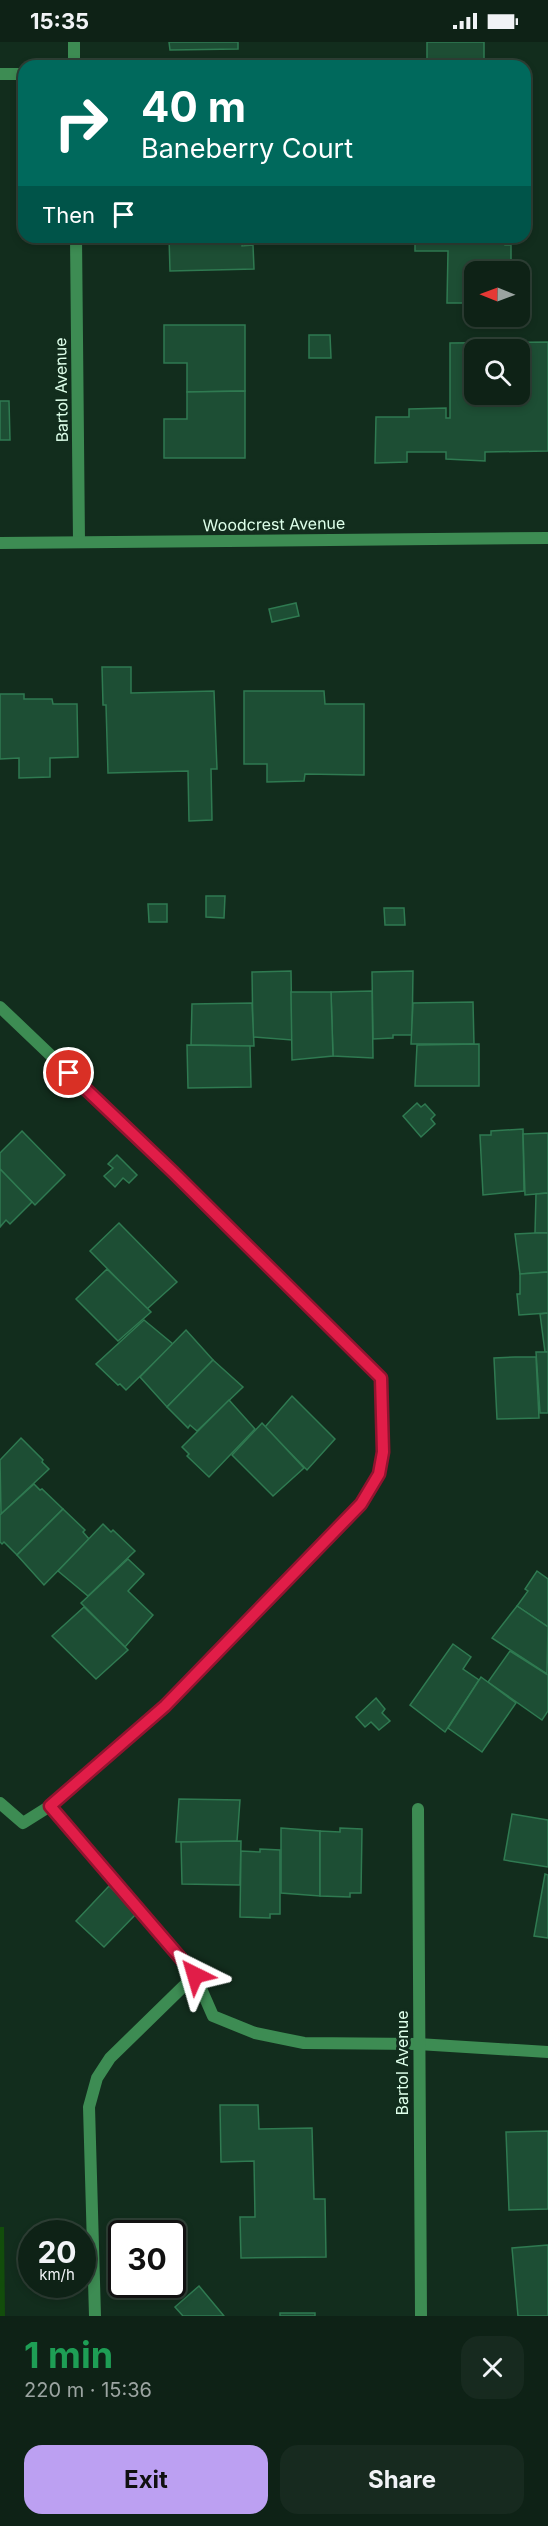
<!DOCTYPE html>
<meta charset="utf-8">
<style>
:root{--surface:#0e2216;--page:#172a1f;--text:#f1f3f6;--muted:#9ba4a1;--line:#2e3f35;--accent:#bca0f2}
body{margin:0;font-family:Inter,sans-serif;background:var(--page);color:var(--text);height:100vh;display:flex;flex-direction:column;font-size:22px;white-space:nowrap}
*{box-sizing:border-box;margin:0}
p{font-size:20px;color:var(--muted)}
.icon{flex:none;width:33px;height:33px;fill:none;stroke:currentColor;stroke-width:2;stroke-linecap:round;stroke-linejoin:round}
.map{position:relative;height:2274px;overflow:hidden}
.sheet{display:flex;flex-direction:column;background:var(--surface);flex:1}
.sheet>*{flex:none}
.hud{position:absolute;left:18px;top:18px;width:513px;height:183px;border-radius:18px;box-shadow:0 3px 9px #0003,0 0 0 2px var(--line);background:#00695c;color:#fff;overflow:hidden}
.needle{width:39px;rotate:271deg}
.buttons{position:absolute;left:464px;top:219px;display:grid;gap:12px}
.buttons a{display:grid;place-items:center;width:66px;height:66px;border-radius:12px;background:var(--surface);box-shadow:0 3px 9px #0003,0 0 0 2px var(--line);font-size:30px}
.speed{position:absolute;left:18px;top:2178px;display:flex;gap:12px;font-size:30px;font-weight:700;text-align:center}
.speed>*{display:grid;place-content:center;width:78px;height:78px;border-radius:50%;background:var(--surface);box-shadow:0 3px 9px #0003,0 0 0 2px var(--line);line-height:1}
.speed small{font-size:15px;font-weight:400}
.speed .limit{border:3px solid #111;border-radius:9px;background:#fff;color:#111}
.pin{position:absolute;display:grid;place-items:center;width:51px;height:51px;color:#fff;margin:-26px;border:3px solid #fff;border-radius:50%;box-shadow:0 2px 6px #0007}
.me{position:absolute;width:66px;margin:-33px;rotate:320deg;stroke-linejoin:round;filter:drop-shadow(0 0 4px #0008)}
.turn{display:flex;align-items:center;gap:21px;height:126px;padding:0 24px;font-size:27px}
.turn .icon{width:78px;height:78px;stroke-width:2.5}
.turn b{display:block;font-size:42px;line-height:51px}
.then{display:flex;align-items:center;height:57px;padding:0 24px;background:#0003;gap:12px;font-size:22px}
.round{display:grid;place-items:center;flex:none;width:63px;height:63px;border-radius:18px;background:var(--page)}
.overview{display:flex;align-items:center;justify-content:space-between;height:102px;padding:0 24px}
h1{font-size:36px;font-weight:700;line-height:45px;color:#1e9e55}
.primary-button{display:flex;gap:12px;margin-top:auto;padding:12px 24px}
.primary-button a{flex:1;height:69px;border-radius:18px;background:var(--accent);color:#111;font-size:24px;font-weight:700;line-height:69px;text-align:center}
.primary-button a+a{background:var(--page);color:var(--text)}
.status{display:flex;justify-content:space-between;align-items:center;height:42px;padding:0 30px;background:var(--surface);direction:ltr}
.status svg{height:16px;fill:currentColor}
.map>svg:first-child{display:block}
.water{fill:#124d0b}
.building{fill:#1d4e34;stroke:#2f7a51;stroke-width:1.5;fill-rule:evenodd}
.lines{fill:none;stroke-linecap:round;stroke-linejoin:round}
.street{stroke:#3d8c53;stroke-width:12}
.route-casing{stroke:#92132f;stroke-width:15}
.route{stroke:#e11d48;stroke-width:10}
.labels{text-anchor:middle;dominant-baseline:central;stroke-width:6;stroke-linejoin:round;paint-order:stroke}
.street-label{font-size:16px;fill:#deffea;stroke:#122d1d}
</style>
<div class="status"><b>15:35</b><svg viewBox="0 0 49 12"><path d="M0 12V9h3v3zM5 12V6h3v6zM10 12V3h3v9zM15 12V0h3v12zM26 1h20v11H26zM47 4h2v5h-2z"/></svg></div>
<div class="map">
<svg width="548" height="2274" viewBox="0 0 548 2274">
<rect width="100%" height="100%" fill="#122d1d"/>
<path class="water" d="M0,2185H4L5,2274H0Z"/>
<g class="building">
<path d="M169,0H238V7L170,8Z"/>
<path d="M427,0H484V24H411V18H427Z"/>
<path d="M169,195H242V204L253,203L254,227L170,229Z"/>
<path d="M415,195H505V203H511V230H474V261H447L448,209H415Z"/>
<path d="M164,283H245V349L187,350V321H164Z"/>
<path d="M309,293H330L331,316H309Z"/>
<path d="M548,300V409L485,410V419L446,417V410H407V420L375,421L376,375H409V367L446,366V376H450V301ZM474,308H519V352H474Z"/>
<path d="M245,349V416H164V377H187V350Z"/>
<path d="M0,359H9L10,398H0Z"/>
<path d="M296,561L299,574L272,580L269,567Z"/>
<path d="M102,625H131V651L214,649L217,727H211L212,778L189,779L188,729L108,731L106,663H103Z"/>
<path d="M244,649H324L325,662H364V733L305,732L304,739L267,740V722H244Z"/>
<path d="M0,652H24V657H52L53,662H77L78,715L50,716V735L19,736V716L0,717Z"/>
<path d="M206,854H225L224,876L206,875Z"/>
<path d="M148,862H167V880H149Z"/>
<path d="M384,866H404L405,883H385Z"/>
<path d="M291,929L292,998L253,995L252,930Z"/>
<path d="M413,929L412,993H393V996L373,997L372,930Z"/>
<path d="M372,949L373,1016L333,1014L331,950Z"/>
<path d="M291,950H331L333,1014L292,1018Z"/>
<path d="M473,960L474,1002H411L413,961Z"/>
<path d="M252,961L254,1004L191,1003L192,962Z"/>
<path d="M479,1002V1044H415L417,1003Z"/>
<path d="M187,1003L250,1004L251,1045L188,1046Z"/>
<path d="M417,1061L421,1065L425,1062L435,1073L431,1077L435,1082L421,1095L403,1074Z"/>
<path d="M523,1087L524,1149L483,1153L480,1093H491V1089Z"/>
<path d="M22,1089L65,1133L35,1163L0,1127V1111Z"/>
<path d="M548,1091V1151L525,1153L523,1092Z"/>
<path d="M117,1113L137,1133L129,1141L123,1136L115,1145L104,1134L113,1126L108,1122Z"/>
<path d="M0,1127L32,1160L10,1182L6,1178L0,1185Z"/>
<path d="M548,1151V1191H535L536,1152Z"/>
<path d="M119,1181L177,1240L147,1267L90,1209Z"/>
<path d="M535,1191H548V1230L520,1232L515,1192Z"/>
<path d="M107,1227L151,1270L118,1299L76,1257Z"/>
<path d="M548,1230V1271L519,1273L517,1252H520V1232Z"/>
<path d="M548,1271V1310H545L540,1272Z"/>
<path d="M144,1278L173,1302L126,1348L120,1342L118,1343L96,1322Z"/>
<path d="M186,1288L213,1318L167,1365L140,1335Z"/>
<path d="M536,1310H548V1371H540Z"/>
<path d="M515,1315H536L539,1376L497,1377L494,1316Z"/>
<path d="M213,1318L243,1345L197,1389L190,1383L188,1386L167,1365Z"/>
<path d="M292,1354L335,1397L307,1428L265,1385Z"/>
<path d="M229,1358L255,1387L209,1435L187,1414L189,1412L182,1405Z"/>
<path d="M262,1381L304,1426L273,1454L232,1413Z"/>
<path d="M21,1396L43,1418L42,1420L49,1427L1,1472L0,1418Z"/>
<path d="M34,1442L40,1448L42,1447L63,1467L17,1513L4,1500L2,1502L0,1500V1473Z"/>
<path d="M63,1467L85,1488L83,1490L89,1497L44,1543L17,1513Z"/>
<path d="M103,1482L111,1490L113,1488L135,1509L88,1554L58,1529Z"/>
<path d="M128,1517L144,1532L128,1549L153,1573L125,1605L81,1561Z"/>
<path d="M537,1529L548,1537V1585L517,1564L528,1549L525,1547Z"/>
<path d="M517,1564L548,1585L547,1632L492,1596Z"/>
<path d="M84,1565L128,1608L96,1637L52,1594Z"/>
<path d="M453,1602L471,1615L463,1627L479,1638L445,1690L410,1663Z"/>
<path d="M510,1609L548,1633V1669L542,1678L488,1640Z"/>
<path d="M481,1635L516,1661L482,1710L448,1686Z"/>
<path d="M376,1656L385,1667L382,1671L390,1679L379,1688L371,1680L365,1685L356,1675Z"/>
<path d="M179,1757L240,1758L237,1799L176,1800Z"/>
<path d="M512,1772L548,1778V1825L504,1818Z"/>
<path d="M281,1786L320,1789V1854L281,1851Z"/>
<path d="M340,1786L362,1787L361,1851H350V1855L320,1854V1789L340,1790Z"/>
<path d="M241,1799L240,1843L182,1842L181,1800Z"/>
<path d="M260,1807L280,1808V1872H270V1876L240,1875L241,1809L260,1810Z"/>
<path d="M545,1832L548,1833V1896L534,1894Z"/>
<path d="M109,1844L137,1871L104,1905L76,1879Z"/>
<path d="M220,2063H258L259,2087L312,2086L314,2157H325L326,2215L241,2216L240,2175H255L254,2119L221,2120Z"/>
<path d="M548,2089V2167L509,2168L506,2090Z"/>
<path d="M548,2203V2274H518L512,2206Z"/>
<path d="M199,2244L224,2274H183L175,2265Z"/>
<rect x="280" y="2271" width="35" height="3"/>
</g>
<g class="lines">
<g class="street">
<path d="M74,0V24"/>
<path d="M0,32H24"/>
<path d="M76,195L79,500"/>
<path d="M0,501L548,496"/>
<path d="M0,965L173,1130L381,1336L383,1410L379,1432L361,1462L165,1663L50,1764"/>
<path d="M0,1761L23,1781L50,1764L195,1933L213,1974L255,1991L304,2001L418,2002L548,2010"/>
<path d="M418,1767L421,2274"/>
<path d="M95,2274L89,2065L97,2036L110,2016L195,1933"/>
</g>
</g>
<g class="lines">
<g class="route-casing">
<path id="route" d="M69,1031L173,1130L381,1336L383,1410L379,1432L361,1462L165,1664L50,1764L195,1933"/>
</g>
<use href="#route" class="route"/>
</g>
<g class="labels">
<g class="street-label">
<text transform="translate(61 348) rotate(-91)">Bartol Avenue</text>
<text transform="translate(274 482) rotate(-1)">Woodcrest Avenue</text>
<text transform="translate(402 2021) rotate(-90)">Bartol Avenue</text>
</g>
</g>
</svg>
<div class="buttons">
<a><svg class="needle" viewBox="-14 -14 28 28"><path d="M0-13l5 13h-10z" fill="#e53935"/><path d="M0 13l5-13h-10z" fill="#9ba4a1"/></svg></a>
<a><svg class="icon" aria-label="search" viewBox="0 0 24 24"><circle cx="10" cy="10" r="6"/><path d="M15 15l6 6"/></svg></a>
</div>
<div class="speed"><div>20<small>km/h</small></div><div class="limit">30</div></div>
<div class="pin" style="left:69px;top:1031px;background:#d93025"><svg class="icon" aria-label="arrive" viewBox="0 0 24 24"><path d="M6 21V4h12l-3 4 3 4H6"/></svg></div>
<svg class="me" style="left:195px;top:1933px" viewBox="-20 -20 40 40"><path d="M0-17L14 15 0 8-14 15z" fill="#e11d48" stroke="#fff" stroke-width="4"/></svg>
<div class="hud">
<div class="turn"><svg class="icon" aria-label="right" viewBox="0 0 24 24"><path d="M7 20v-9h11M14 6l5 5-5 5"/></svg><div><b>40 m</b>Baneberry Court</div></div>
<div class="then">Then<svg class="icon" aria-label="arrive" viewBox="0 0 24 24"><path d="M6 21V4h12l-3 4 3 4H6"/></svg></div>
</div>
</div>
<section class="sheet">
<div class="overview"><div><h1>1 min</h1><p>220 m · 15:36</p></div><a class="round"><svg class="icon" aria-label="close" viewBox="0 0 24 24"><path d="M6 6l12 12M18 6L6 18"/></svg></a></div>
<div class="primary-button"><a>Exit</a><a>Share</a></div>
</section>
